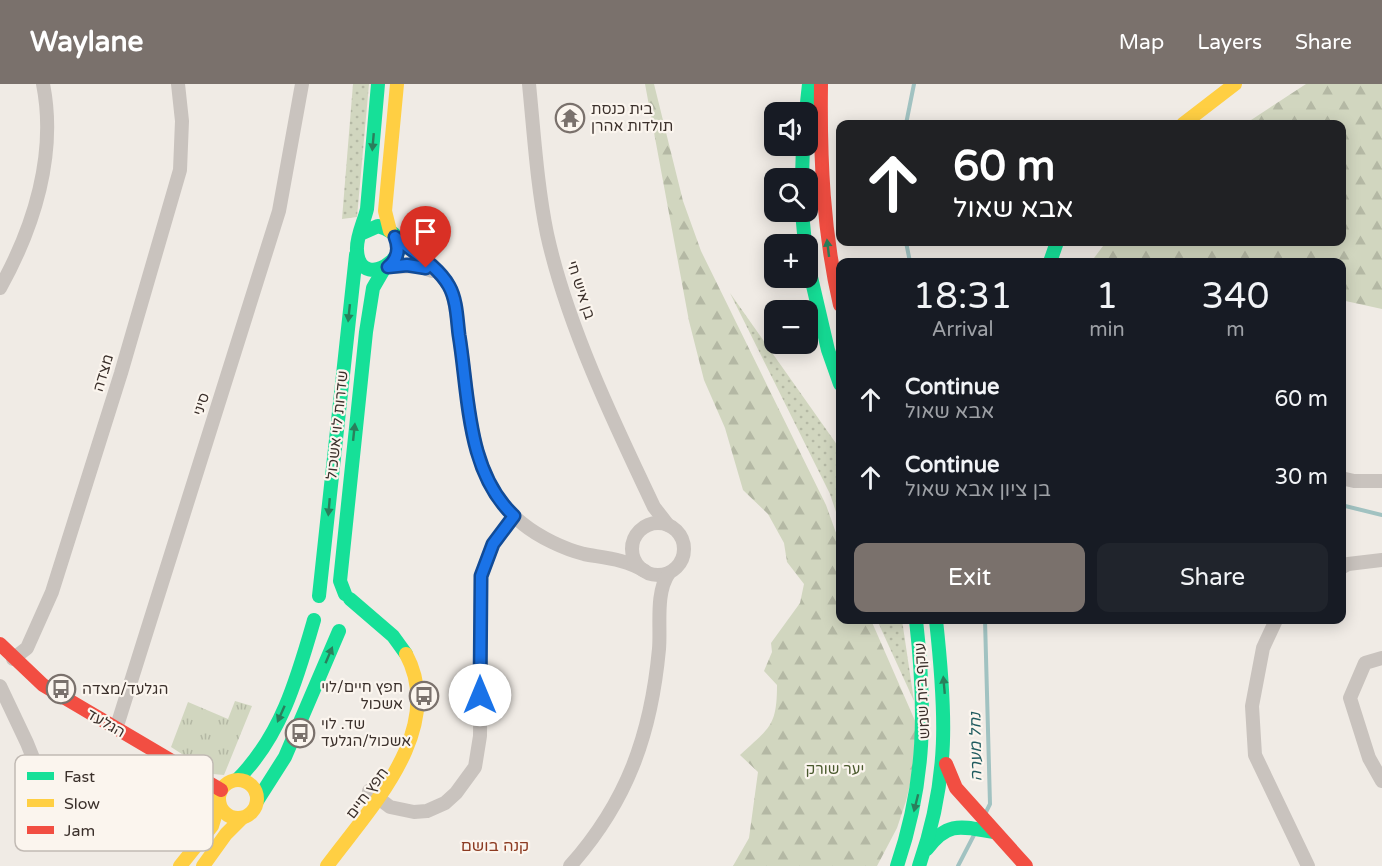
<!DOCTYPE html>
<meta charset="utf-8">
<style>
:root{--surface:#171b24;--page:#20242c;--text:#f1f3f6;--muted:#9ea1a6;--accent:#7a716c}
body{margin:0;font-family:"Varela Round",Heebo,sans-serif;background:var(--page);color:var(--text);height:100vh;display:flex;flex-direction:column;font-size:22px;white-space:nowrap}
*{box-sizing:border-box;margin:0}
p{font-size:20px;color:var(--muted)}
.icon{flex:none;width:33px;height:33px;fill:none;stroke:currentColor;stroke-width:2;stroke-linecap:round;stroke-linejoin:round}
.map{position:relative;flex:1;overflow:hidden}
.drawer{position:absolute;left:836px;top:174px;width:510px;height:366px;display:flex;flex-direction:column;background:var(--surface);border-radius:12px;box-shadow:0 3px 15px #0003}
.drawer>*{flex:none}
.banner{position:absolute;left:836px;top:36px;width:510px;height:126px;border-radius:12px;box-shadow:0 3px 15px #0003;background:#202124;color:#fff;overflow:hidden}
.fabs{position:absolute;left:764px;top:18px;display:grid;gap:12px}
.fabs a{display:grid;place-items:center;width:54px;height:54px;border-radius:12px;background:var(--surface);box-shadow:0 3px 15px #0003;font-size:30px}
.pin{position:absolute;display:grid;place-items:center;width:51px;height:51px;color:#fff;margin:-62px -26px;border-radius:50% 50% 50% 0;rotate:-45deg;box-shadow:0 0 6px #0007}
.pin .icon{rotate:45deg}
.me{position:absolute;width:66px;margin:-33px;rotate:0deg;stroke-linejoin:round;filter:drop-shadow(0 0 4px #0008)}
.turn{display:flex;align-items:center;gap:21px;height:126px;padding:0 18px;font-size:27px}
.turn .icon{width:78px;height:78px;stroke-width:2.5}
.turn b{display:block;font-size:42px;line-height:51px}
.eta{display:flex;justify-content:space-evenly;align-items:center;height:102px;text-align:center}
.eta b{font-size:36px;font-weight:600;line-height:42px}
.cta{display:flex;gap:12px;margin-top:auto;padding:12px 18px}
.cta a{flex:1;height:69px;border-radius:12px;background:var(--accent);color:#fff;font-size:24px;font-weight:600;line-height:69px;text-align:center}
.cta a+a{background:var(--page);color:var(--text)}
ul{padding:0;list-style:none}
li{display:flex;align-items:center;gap:18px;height:78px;padding:0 18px}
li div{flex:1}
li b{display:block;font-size:22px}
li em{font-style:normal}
header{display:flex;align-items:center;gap:36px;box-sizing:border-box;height:84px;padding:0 30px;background:var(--accent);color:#fff}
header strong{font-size:28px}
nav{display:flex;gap:33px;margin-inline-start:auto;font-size:21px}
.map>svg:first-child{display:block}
.grass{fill:url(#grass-dots)}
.forest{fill:url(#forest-firs)}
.park{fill:url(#park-tufts)}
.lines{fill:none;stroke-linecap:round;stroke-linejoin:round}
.stream{stroke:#a1c2c1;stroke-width:4}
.street{stroke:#c9c3be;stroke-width:14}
.fast{stroke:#16e098;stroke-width:14}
.slow{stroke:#ffcf43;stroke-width:14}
.jam{stroke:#f24e42;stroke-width:14}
.oneway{fill:#2a7f5c}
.route-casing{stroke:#114b97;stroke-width:15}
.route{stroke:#1a73e8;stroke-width:10}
.labels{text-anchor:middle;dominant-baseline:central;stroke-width:4.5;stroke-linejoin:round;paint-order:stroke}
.poi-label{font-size:15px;fill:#3b302b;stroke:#fbf5ee;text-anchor:start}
.street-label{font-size:15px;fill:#3b302b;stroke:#fbf5ee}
.park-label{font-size:15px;fill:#4a5a2e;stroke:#fbf5ee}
.water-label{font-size:16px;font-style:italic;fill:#1f5a5e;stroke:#fbf5ee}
.neighbourhood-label{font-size:16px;fill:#8c3b22;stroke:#fbf5ee}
.key{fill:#fbf5ee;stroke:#c1bab4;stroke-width:1.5}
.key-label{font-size:16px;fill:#3b302b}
</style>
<header>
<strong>Waylane</strong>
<nav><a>Map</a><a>Layers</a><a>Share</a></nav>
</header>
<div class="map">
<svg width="1382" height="782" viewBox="0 0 1382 782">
<defs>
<pattern id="grass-dots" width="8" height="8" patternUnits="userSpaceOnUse" patternTransform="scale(1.5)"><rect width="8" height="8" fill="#d1d6bf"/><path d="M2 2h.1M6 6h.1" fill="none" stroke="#b4b8a4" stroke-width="1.8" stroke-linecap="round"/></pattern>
<pattern id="forest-firs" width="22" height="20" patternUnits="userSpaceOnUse" patternTransform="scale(1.5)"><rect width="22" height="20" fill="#d1d6bf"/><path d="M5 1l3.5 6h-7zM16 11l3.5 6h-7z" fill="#b4b8a4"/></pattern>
<pattern id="park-tufts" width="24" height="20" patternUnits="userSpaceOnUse" patternTransform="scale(1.5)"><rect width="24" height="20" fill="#d1d6bf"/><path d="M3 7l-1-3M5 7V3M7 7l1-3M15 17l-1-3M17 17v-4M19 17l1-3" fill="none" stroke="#b4b8a4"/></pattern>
</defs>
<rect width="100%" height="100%" fill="#f0ebe5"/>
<g class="grass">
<path d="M353,0H369L357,133L342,135Z"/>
<path d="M730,209L840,365V440L830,410Z"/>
<path d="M877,536H902L914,617Z"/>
</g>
<g class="forest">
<path d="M645,0H654L683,117L701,167L826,421L840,460V536H871L916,639L913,688L906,717L897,744L877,782H733L749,754L758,688L740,671C769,644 777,643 777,601L764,587L772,568L771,559L800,519L804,500L787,478L784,459L768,430L743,406L725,344L704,296L689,237Z"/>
<path d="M1306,0H1382V225L1341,216V178H1091L1106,158H1341V40H1245Z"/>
</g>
<path class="park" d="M235,617L252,622L224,691L213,690L171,663L188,618L228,635Z"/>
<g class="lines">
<g class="stream">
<path d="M906,40L914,0"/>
<path d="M906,158L910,178"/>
<path d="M1341,421L1382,431"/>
<path d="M985,536L990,720L986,728"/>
<path d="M958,782L974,751"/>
</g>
<g class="street">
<path d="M529,0C534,50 537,101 547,150C567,241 614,339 654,423L668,441"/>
<path d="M395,153C412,167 437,182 449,202C456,216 457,235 459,251C470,315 466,396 523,440C539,453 564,465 584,470C606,474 625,475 645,487"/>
<path d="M388,183L418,182L432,187"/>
<path d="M0,204C34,143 57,70 43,0"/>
<path d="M1341,394L1354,397H1382"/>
<circle cx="658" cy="465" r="26"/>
<path d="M1341,484L1348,480L1382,476"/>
<path d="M1276,536L1263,564L1252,622L1255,671L1308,782"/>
<path d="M1382,574L1365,579L1350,614L1369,674L1382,697"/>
<path d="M13,575L27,564L52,508L121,289L180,86L182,37L178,0"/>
<path d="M0,602L27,659L62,746"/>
<path d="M116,645L279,127L302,0"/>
<path d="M369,707L390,723L414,728L427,727L445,719L456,709L475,683L480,652L481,492L493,460L514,432"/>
<path d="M570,782C627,718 651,651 659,565C661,542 655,509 669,489"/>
</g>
<g class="fast">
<path d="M806,28L809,0"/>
<path d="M802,94L803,62"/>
<path d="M802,128L805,160"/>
<path d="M360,150L378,142C435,159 359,215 357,166C356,153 364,138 367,125L378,0"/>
<path d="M807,176L828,266L840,300"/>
<path d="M1050,178L1057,158"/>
<path d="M345,510L340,497L366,248L373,204L384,185"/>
<path d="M319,512L356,171"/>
<path d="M350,515L393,552L406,570"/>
<path d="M237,696C281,652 297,595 314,536"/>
<path d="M257,717L285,673L339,547"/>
<path d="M927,765C948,736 963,743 994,748"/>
<path d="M897,782C926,697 926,624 916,536"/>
<path d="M919,782C950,693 946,628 936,536"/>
</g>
<g class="slow">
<path d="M1183,40L1235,0"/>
<path d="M390,147L385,127L397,0"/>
<circle cx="238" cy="715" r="19"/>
<path d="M180,782L212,742L219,719"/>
<path d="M203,782L226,750L242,734"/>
<path d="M327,782C369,725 447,646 406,570"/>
</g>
<g class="jam">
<path d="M821,0C820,75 823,148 840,221"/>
<path d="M0,560L43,601L221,706"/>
<path d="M946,680L956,704L1026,782"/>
</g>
</g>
<defs><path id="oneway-solid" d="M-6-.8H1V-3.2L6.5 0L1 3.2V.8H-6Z" transform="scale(1.5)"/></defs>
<g class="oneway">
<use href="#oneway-solid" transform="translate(373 58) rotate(95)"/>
<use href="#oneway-solid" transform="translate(828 164) rotate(-97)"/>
<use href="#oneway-solid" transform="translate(349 229) rotate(96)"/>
<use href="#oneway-solid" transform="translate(354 348) rotate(-84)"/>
<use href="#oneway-solid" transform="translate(329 423) rotate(95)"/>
<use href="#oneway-solid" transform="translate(329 571) rotate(-67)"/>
<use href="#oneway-solid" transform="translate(944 601) rotate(-95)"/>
<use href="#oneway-solid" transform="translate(281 630) rotate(114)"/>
<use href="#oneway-solid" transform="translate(916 719) rotate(104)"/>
</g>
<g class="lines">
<g class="route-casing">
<path id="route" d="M426,184L407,181L388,183C398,175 400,165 395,153C412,167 438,182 449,202C457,216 457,236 459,251C469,311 466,387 514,432L493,460L481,492L480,611"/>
</g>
<use href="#route" class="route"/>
</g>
<defs>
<g id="temple-ring" transform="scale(1.5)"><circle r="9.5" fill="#fbf5ee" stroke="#7a716c" stroke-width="1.5"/><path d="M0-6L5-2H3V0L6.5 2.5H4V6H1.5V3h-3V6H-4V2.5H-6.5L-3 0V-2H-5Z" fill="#7a716c"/></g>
<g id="bus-ring" transform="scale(1.5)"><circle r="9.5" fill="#fbf5ee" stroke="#7a716c" stroke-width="1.5"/><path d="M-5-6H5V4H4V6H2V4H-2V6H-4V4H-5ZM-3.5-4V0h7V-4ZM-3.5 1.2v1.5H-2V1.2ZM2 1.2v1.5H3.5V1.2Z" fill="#7a716c"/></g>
</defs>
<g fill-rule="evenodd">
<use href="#temple-ring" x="570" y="34"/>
<use href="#bus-ring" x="61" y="605"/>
<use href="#bus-ring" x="424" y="612"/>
<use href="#bus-ring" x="300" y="649"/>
</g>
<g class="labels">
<g class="poi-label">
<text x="591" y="25">בית כנסת<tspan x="591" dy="17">תולדות אהרן</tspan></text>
<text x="403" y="603" text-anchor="end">חפץ חיים/לוי<tspan x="403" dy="17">אשכול</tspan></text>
<text x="82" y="605">הגלעד/מצדה</text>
<text x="321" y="640">שד. לוי<tspan x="321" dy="17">אשכול/הגלעד</tspan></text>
</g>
<g class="street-label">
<text transform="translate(581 206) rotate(72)">בן איש חי</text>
<text transform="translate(103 289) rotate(-73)">מצדה</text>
<text transform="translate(201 320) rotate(-72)">סיני</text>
<text transform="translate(337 341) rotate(-84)">שדרות לוי אשכול</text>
<text transform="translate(922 607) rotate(-93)">עוקף בית שמש</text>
<text transform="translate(106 639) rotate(30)">הגלעד</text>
<text transform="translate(367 709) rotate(-53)">חפץ חיים</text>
</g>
<g class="park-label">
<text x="835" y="685">יער שורק</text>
</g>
<g class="water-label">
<text transform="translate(976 663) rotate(-91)">נחל מערה</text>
</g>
<g class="neighbourhood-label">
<text x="495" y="762">קנה בושם</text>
</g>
</g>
<rect x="15" y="671" width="198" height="96" rx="9" class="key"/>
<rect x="27" y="688" width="27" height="8" fill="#16e098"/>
<rect x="27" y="715" width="27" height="8" fill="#ffcf43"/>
<rect x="27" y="742" width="27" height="8" fill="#f24e42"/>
<g class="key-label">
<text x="64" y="698">Fast</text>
<text x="64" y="725">Slow</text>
<text x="64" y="752">Jam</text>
</g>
</svg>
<div class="fabs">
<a><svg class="icon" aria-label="sound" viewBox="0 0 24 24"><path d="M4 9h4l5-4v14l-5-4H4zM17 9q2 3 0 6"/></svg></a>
<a><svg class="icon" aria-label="search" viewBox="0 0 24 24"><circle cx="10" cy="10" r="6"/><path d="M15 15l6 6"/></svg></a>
<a>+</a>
<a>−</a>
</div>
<div class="pin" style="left:426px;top:184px;background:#d93025"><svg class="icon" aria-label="arrive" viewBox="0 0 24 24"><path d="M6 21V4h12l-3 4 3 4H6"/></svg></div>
<svg class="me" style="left:480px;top:611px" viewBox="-20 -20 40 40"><circle r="19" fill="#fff"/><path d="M0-13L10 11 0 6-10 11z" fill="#1a73e8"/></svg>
<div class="banner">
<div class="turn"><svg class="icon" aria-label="ahead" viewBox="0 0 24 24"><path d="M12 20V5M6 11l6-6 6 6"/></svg><div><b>60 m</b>אבא שאול</div></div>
</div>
<section class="drawer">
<div class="eta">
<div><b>18:31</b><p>Arrival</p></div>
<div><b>1</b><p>min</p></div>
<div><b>340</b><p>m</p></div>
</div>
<ul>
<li><svg class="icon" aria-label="ahead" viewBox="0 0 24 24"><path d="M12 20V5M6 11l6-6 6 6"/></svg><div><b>Continue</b><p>אבא שאול</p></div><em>60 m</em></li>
<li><svg class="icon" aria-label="ahead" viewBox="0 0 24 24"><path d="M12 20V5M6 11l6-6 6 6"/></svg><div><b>Continue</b><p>בן ציון אבא שאול</p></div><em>30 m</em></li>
</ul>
<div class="cta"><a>Exit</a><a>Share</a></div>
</section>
</div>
